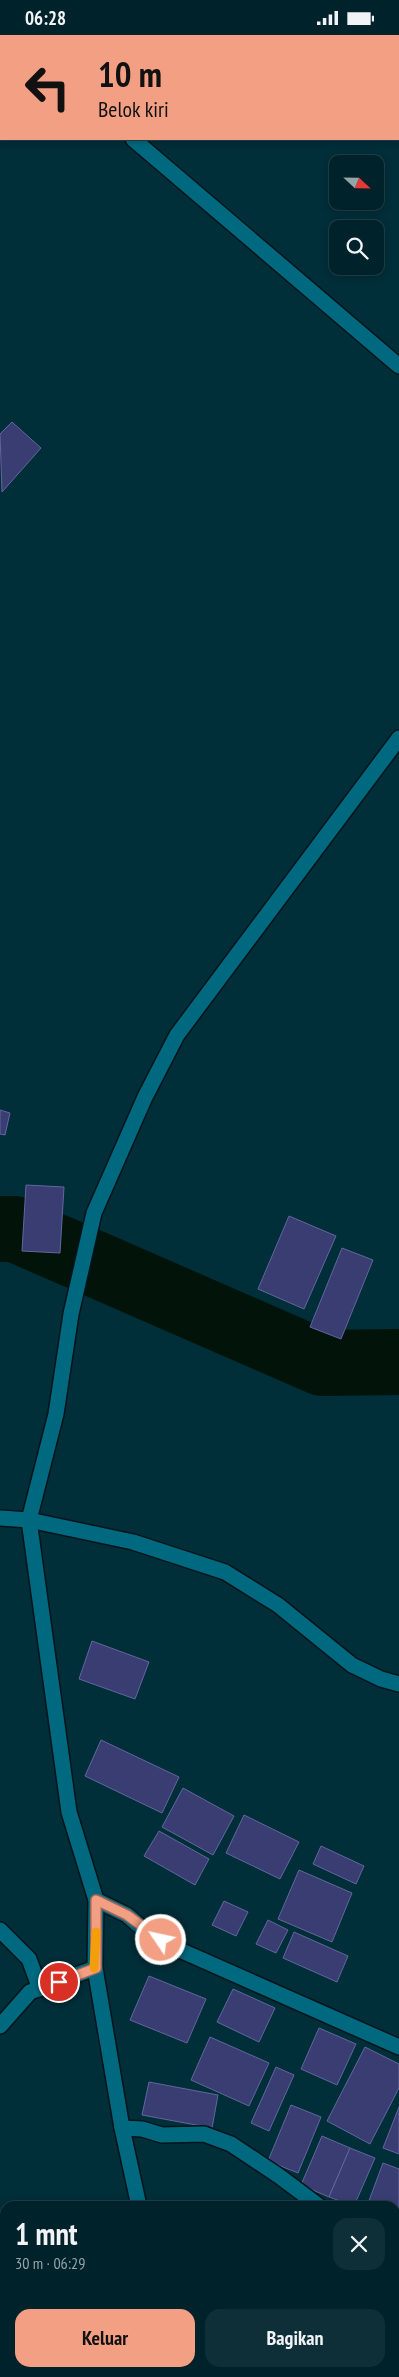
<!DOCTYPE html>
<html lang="id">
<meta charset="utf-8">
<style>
:root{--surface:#00222b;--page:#0e2f37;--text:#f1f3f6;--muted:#95a4a9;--line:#223f47;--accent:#f39f84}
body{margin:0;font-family:"PT Sans Narrow",sans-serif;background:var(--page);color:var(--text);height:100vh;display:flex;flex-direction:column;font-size:19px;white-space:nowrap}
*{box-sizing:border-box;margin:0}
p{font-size:16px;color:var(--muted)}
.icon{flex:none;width:28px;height:28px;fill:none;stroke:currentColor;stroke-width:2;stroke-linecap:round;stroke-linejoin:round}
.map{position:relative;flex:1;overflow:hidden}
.details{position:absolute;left:0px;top:2166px;width:400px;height:176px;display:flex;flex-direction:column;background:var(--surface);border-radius:15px 15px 0 0;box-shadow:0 2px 8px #0003,0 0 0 1px var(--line)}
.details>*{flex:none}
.top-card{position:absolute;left:0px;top:0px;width:400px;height:105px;box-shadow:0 2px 8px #0003,0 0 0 1px var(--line);background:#f39f84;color:#111;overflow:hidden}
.needle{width:32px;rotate:112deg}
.fabs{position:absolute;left:329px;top:120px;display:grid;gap:10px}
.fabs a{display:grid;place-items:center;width:55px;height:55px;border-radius:10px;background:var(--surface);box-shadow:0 2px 8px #0003,0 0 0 1px var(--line);font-size:25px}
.pin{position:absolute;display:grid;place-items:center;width:42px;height:42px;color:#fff;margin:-21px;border:2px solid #fff;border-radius:50%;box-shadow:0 1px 5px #0007}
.me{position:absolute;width:55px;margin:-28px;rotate:304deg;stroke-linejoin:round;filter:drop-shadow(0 0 4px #0008)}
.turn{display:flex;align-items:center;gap:18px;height:105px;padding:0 15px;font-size:22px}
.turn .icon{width:65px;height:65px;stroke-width:2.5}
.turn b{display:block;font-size:35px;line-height:42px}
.round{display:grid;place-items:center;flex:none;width:52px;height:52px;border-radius:15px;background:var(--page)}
.overview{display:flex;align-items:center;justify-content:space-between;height:85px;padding:0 15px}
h1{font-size:30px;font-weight:600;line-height:38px}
.primary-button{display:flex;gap:10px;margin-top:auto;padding:10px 15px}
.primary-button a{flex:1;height:58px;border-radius:15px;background:var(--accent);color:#111;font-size:20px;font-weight:600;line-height:58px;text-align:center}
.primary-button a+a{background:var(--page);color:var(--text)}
.status{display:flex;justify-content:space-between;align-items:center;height:35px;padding:0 25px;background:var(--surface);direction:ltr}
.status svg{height:14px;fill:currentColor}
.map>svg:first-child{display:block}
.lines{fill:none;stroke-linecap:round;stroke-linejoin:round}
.river{stroke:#021309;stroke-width:66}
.building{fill:#393d71;stroke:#61679e}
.minor-casing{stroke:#00151b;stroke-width:18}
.minor{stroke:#00697f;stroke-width:15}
.route-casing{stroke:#9e6756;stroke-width:12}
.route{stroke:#f39f84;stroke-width:9}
.slow{stroke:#f59e0b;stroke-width:9}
</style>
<div class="status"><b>06:28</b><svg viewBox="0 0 49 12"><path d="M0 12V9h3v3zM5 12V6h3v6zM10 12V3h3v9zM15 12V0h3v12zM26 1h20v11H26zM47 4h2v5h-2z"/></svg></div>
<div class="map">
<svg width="399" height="2342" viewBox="0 0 399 2342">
<rect width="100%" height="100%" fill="#002e39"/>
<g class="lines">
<path class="river" d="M0,1194H15L322,1328L399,1327"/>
</g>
<g class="building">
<path d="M12,387L41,413L2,457L0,399Z"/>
<path d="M0,1075L10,1078L5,1100L0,1099Z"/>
<path d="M26,1150L64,1152L60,1218L22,1216Z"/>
<path d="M289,1181L336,1201L304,1274L258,1254Z"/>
<path d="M342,1213L373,1225L341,1304L310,1292Z"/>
<path d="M92,1606L149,1627L135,1664L79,1644Z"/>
<path d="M101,1705L179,1742L162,1778L85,1741Z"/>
<path d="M183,1753L234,1781L213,1820L162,1792Z"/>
<path d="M244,1780L299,1807L280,1844L226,1818Z"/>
<path d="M159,1796L209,1824L195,1850L144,1821Z"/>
<path d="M321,1811L364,1831L356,1849L313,1829Z"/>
<path d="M299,1835L352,1858L332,1907L278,1884Z"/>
<path d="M224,1866L248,1877L236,1901L212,1890Z"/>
<path d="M268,1885L288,1895L276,1918L256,1909Z"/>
<path d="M294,1897L348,1921L337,1947L283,1923Z"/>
<path d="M149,1941L206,1964L187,2008L130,1985Z"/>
<path d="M233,1954L275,1973L259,2007L217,1987Z"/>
<path d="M319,1993L356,2009L337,2050L301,2034Z"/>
<path d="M210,2002L269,2028L249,2071L191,2045Z"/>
<path d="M365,2012L399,2029V2053L370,2109L327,2086Z"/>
<path d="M276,2032L294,2040L269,2096L251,2088Z"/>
<path d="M149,2047L218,2060L212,2093L142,2080Z"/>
<path d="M291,2070L321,2082L298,2138L268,2126Z"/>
<path d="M399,2072V2119L383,2113Z"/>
<path d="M322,2101L350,2113L329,2162L301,2150Z"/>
<path d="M350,2113L375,2123L354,2171L329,2162Z"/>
<path d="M383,2128L399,2134V2183L395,2182V2171H367Z"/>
</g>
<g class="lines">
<g class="minor-casing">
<g id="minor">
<path d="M9,0L11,1"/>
<path d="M133,104L399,331"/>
<path d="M0,1483L29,1485L133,1507L225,1537L278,1570L352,1630L381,1644L399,1649"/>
<path d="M96,1865L127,1880L149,1899L173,1912L399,2012"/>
<path d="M0,1895L29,1924L40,1954"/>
<path d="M0,1991L30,1957L95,1933"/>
<path d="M122,2093L142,2094L162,2100L204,2099L231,2109L279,2141L319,2171"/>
<path d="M139,2171L122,2093L95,1933L96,1865L69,1777L29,1485L56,1379L71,1279L94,1178L145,1062L177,1000L399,703"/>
<path d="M395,2235L399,2239"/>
<path d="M175,2338L176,2342"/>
</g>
</g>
<use href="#minor" class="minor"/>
</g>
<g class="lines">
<g class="route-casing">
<path id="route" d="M59,1947L96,1933V1865L127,1880L161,1905"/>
</g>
<use href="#route" class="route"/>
<path class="slow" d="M94,1933L96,1897"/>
</g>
</svg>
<div class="fabs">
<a><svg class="needle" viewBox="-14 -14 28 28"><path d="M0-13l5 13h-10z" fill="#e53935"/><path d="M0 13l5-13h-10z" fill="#95a4a9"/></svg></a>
<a><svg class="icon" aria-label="search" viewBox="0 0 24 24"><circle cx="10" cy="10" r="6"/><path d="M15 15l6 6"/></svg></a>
</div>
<div class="pin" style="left:59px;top:1947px;background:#d93025"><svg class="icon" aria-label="arrive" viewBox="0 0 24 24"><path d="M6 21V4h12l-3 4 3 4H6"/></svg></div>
<svg class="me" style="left:161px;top:1905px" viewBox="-20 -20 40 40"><circle r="17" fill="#f39f84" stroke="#fff" stroke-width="3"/><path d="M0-11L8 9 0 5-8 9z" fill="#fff"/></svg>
<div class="top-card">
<div class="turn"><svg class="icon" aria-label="left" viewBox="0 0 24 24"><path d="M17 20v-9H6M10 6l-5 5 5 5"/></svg><div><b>10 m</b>Belok kiri</div></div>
</div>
<section class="details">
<div class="overview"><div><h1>1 mnt</h1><p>30 m · 06:29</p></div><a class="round"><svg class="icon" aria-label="close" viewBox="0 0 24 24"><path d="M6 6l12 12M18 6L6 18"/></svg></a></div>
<div class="primary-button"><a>Keluar</a><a>Bagikan</a></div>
</section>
</div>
